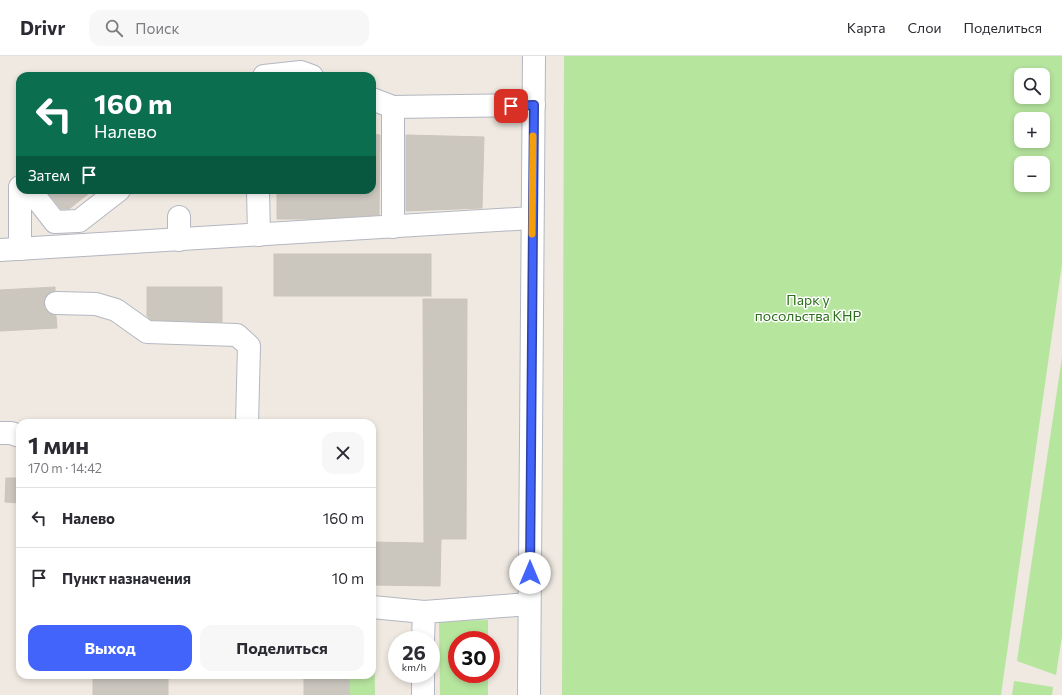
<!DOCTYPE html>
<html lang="ru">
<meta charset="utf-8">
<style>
:root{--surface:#fff;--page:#f7f7f7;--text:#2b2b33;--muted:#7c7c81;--line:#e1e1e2;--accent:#4264fb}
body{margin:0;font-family:Commissioner,sans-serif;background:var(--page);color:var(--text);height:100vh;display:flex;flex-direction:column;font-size:15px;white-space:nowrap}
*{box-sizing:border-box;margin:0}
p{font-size:13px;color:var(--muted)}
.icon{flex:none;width:22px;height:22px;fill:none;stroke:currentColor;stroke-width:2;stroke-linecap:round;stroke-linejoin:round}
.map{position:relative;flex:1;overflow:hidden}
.side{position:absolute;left:16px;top:363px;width:360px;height:260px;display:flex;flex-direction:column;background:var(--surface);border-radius:12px;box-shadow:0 2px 6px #0003}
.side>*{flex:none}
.guide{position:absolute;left:16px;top:16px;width:360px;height:122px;border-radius:12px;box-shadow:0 2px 6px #0003;background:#0b6e4f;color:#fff;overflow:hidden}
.controls{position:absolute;left:1014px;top:12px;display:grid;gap:8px}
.controls a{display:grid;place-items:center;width:36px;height:36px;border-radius:8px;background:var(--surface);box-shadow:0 2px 6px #0003;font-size:20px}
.speed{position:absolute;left:388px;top:575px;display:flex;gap:8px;font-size:20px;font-weight:700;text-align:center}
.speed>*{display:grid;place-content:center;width:52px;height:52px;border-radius:50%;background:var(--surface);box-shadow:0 2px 6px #0003;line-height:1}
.speed small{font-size:10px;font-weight:400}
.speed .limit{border:6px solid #d22;background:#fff;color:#111}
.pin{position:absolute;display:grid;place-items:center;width:34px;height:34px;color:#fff;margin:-17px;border-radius:8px;box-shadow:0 2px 6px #0006}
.me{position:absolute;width:44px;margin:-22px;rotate:0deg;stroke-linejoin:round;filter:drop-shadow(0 0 3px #0008)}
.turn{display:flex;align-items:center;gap:14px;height:84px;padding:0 12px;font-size:18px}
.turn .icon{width:52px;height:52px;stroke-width:2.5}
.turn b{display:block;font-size:28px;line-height:34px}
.then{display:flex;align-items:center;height:38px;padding:0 12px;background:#0003;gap:8px;font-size:15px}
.round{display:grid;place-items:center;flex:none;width:42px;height:42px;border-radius:12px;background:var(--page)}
.head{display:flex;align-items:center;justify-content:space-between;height:68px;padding:0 12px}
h1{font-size:24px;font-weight:700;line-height:30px}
.button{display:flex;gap:8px;margin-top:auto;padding:8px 12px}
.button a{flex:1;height:46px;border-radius:12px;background:var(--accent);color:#fff;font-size:16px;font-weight:700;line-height:46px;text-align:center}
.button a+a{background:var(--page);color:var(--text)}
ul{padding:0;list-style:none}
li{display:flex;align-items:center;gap:12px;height:60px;padding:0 12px;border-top:1px solid var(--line)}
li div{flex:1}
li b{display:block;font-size:15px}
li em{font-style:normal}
header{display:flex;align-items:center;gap:24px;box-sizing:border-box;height:56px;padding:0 20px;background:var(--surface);border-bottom:1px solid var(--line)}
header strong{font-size:19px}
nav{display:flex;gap:22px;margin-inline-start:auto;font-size:14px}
.search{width:280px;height:36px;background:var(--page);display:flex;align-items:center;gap:10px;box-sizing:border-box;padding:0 14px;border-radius:12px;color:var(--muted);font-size:15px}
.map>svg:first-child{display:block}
.green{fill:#b6e59e;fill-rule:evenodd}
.building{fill:#cbc7bf;stroke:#cbc5ba}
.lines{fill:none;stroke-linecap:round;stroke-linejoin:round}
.minor-casing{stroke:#b4b7c1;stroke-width:24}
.minor{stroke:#fff;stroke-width:22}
.route-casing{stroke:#2b41a3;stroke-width:10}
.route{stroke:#4264fb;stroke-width:7}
.slow{stroke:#f59e0b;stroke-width:7}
.labels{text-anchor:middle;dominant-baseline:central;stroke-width:3;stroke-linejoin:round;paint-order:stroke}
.park-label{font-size:14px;fill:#2c6e1b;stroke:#fff}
</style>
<header>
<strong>Drivr</strong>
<div class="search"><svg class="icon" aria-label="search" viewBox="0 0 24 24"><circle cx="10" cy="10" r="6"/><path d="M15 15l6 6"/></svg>Поиск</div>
<nav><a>Карта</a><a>Слои</a><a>Поделиться</a></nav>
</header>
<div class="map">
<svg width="1062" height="639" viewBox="0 0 1062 639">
<rect width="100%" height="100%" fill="#efe9e1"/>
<g class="green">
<path d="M564,0H1062V208L1001,639H562ZM1021,19H1043V41H1021ZM1021,63H1043V85H1021ZM1021,107H1043V129H1021Z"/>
<path d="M1062,301V580L1056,619L1017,605Z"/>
<path d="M488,564V584H457V618H488V639H440L439,565Z"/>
<path d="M372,567H374L375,639H349V619H372Z"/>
<path d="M1014,625L1053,631L1052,639H1012Z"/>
</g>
<g class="building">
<path d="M372,78L380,79L379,159L311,163H277V134H372Z"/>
<path d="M406,79L484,81L482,152L406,155Z"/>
<path d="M46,134H93L69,153H61Z"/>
<rect x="274" y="198" width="157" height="42"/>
<path d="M55,231V235L46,240L44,247L45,253L49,257L56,260L57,272L0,275V234Z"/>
<path d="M147,231H222V266L151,264L147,260Z"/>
<path d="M423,243H467L466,483H441L440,530L372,529V486L424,487Z"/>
<path d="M6,422H20V447L5,446Z"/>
<rect x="93" y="619" width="75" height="20"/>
<rect x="304" y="619" width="45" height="20"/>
</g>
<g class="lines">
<g class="minor-casing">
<g id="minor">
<path d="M264,20L301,16L312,20"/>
<path d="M372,43L393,51L534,49"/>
<path d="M393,51V171"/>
<path d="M20,131V193"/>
<path d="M30,134L55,166L79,165L119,134"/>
<path d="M258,134L259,179"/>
<path d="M179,161V184"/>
<path d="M0,194L532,162"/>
<path d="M56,247L96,248L116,254L147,276L237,279L249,290L247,367"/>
<path d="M0,377H11L20,380"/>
<path d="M372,551L424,556"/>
<path d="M423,584L424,556L529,548"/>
<path d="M423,639V618"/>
<path d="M529,639L534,0"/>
</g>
</g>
<use href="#minor" class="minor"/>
</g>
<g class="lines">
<g class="route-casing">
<path id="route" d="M511,50L534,49L530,517"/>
</g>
<use href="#route" class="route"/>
<path class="slow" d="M532,178L533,80"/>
</g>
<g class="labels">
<g class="park-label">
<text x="808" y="243">Парк у<tspan x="808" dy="16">посольства КНР</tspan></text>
</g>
</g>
</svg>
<div class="controls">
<a><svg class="icon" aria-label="search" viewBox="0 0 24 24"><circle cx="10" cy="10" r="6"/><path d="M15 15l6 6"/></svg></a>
<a>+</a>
<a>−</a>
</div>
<div class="speed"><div>26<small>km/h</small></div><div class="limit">30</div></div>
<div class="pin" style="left:511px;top:50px;background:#d93025"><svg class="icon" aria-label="arrive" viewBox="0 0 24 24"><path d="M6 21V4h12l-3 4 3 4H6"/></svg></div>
<svg class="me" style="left:530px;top:517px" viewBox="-20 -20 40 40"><circle r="19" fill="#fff"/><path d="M0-13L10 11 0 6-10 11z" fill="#4264fb"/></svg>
<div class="guide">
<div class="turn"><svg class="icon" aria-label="left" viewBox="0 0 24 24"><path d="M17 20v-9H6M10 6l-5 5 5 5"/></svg><div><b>160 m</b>Налево</div></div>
<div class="then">Затем<svg class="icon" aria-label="arrive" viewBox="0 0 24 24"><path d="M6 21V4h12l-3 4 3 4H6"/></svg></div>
</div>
<section class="side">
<div class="head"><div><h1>1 мин</h1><p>170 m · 14:42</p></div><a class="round"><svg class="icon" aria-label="close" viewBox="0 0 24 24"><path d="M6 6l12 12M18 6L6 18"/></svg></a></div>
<ul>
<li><svg class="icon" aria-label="left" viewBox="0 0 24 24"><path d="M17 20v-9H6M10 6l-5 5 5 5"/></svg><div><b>Налево</b></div><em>160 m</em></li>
<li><svg class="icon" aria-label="arrive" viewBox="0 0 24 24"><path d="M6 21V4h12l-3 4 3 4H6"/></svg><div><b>Пункт назначения</b></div><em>10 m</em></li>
</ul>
<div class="button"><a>Выход</a><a>Поделиться</a></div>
</section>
</div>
